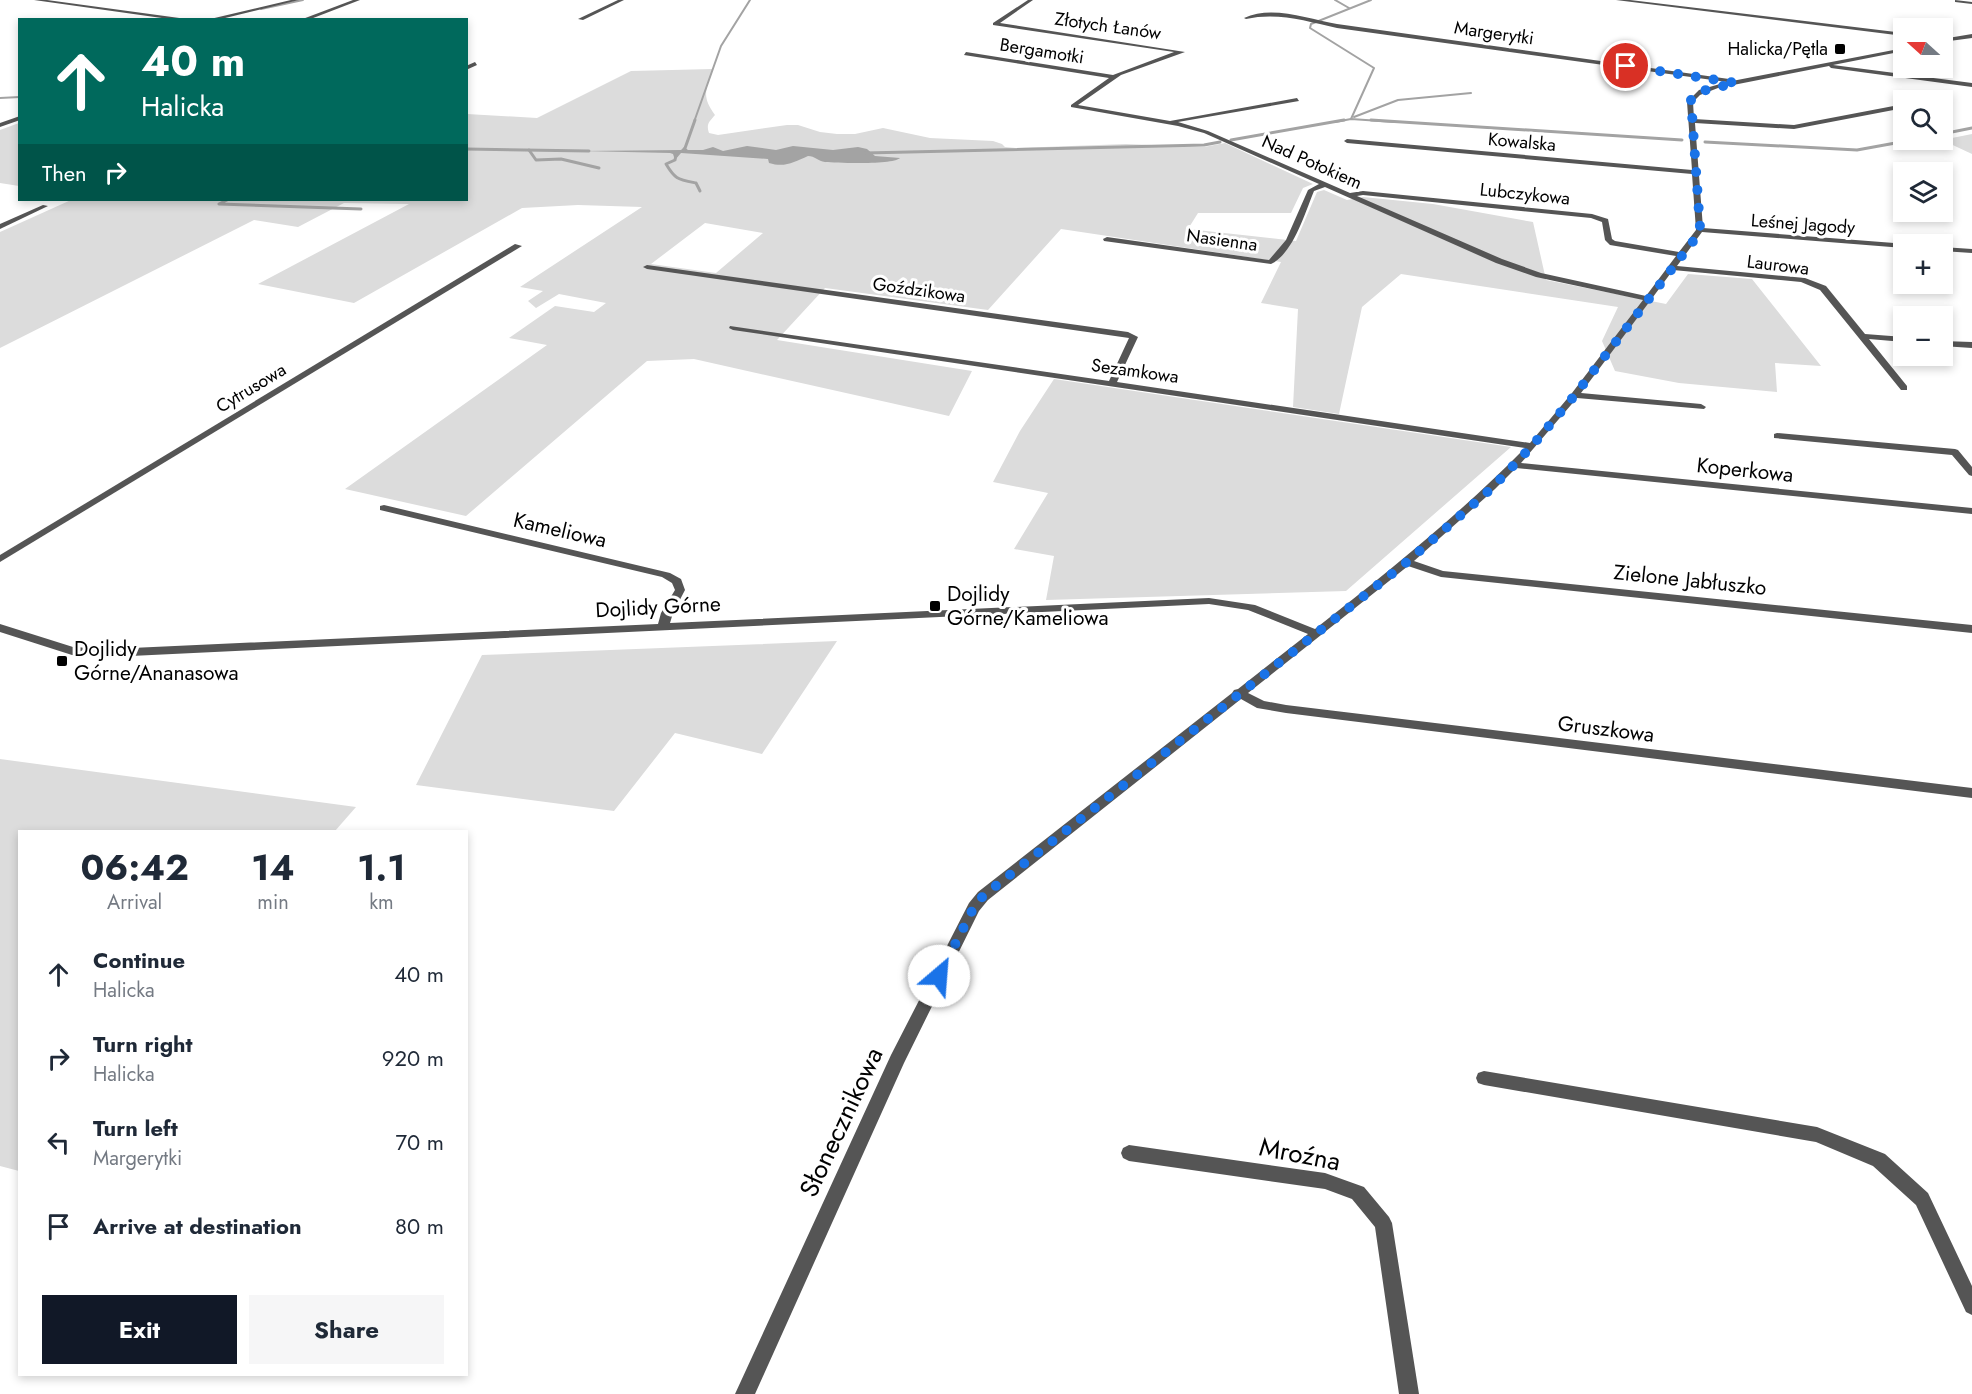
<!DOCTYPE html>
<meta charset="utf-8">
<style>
:root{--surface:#fff;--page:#f6f6f7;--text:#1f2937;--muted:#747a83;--accent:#111827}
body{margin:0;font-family:Jost,sans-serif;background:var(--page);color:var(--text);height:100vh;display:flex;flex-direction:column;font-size:22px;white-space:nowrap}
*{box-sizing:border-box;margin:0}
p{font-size:20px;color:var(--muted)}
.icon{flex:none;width:33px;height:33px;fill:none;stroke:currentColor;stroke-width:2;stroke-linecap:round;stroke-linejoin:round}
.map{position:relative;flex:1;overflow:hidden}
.side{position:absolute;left:18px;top:830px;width:450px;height:546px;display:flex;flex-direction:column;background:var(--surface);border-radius:0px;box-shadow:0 3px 9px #0003}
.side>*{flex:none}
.top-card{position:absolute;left:18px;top:18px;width:450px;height:183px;border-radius:0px;box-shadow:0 3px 9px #0003;background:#00695c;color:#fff;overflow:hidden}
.needle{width:39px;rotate:291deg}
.fabs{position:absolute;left:1893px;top:18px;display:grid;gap:12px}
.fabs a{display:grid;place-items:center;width:60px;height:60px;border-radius:0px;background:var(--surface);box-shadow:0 3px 9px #0003;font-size:30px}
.pin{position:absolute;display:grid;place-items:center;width:51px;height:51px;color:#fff;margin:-26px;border:3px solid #fff;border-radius:50%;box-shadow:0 2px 6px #0007}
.me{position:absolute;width:66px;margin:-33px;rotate:27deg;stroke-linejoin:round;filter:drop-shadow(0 0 4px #0008)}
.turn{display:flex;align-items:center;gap:21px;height:126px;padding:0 24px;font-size:27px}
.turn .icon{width:78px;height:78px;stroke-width:2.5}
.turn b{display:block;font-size:42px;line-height:51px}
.then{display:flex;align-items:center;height:57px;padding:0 24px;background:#0003;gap:12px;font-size:22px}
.eta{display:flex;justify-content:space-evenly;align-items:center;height:102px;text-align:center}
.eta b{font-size:36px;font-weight:700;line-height:42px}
.action{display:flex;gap:12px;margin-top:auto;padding:12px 24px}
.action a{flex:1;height:69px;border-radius:0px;background:var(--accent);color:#fff;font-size:24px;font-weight:700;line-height:69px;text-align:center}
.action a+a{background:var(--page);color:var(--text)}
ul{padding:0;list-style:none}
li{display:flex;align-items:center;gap:18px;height:84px;padding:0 24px}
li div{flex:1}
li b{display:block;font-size:22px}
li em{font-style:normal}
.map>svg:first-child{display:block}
.green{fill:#dcdcdc;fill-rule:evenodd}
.water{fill:#a3a3a3}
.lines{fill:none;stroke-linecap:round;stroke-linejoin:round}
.stream-far1{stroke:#a3a3a3;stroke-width:2}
.stream{stroke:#a3a3a3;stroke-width:3}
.minor{fill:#555;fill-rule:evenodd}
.route{stroke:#1a73e8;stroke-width:10;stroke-dasharray:0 18}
.poi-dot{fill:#000;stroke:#fff;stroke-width:2}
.labels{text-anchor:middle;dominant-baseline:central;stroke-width:6;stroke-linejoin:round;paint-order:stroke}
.far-street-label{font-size:18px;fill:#000;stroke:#fff}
.far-poi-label{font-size:18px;fill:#000;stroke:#fff;text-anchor:end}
.street-label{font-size:21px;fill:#000;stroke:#fff}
.poi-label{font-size:21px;fill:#000;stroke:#fff;text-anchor:start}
.near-street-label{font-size:26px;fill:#000;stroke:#fff}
</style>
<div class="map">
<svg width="1972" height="1394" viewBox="0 0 1972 1394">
<rect width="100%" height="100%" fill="#fff"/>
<g class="green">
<path d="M713,69C706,90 701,96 715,115C709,122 706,124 709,133L718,135L787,125H798L820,132L837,134H855L883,128L930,138L993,141L1002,144L1005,147L1016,148L1126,144L1204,147L1225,143L1313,184L1303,188L1291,213H1198L1188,229L1296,241L1317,192L1324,190L1347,200L1363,197L1433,204L1533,222L1546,280L1666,304L1688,274L1752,279L1821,366L1775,363L1777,392L1679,383L1615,371L1602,341L1618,307L1401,274L1362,307L1339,414L1293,407L1298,309L1261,303L1281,262L1061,229L988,310L825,288L777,340L972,371L949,416L694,359L647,361L466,516L345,489L547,345L509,338L555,306L594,312L606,303L559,294L536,308L528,301L543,291L520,287L642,207L578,205L522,208L354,303L258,284L409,204L344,203L298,227L254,220L0,348V232L71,200H466L467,114L537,118L631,71ZM705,223L763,233L716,273L651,264Z"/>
<path d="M19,123V186L0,183V130Z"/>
<path d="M1972,134V154L1942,140Z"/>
<path d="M1054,379L1511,447L1346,591L1046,600L1054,556L1014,549L1048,493L993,482L1020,431Z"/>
<path d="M837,641L762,754L675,733L614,811L416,785L482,655Z"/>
<path d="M0,759L356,807L335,831H20L19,1171L0,1166Z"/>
</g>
<path class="water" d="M747,146L776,150L793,146L833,150L858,147L867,149L875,156L900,158C893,165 838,163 825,162C818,161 815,156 808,156C794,162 785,168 769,163L768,159L681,153L675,160L673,154L670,153L581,151L681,150L684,147L688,150H703L713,147L723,151Z"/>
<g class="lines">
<g class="stream-far1">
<path d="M1335,0L1349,8"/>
<path d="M261,9L303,0"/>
<path d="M0,98L20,97"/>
<path d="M1354,117L1398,100L1471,93"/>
<path d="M1351,119L1374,68L1310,28L1311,24L1371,0"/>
<path d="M694,122L721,46L750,0"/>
<path d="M1335,122L1351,119L1395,122"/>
</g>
<g class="stream">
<path d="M1371,120L1682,140"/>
<path d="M1942,134L1972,128"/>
<path d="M1231,140L1344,120"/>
<path d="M1705,142L1857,150L1912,140"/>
<path d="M466,149L589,151"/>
<path d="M529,150L536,160L561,159L599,168"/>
<path d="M684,151L695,120"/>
<path d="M865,153L1204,145L1220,142"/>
<path d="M676,155L675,160L666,164C675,179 677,179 696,183L700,191"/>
<path d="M227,200L219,204L361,209"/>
</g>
<g class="minor">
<path d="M34,0H47L194,20H176Z"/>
<path d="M291,0H299L217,20H206Z"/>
<path d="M353,0H360L308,20H300Z"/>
<path d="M618,0H624L583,20L578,19Z"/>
<path d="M1028,0H1033L1000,23L1185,52L1121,75L1078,105L1170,121L1297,98L1299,101L1178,122L1208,131L1350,193L1363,191L1592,214L1608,219L1612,239L1615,241L1679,252L1696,230L1692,174L1347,143L1344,141L1347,139L1692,170L1687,102L1699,90L1727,82L1337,28C1306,21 1277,12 1246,19L1244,18C1272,5 1308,19 1337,24L1729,79L1732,81L1904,48V51L1833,65L1972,83V87L1831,68L1829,66L1718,88L1700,95L1693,102L1694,119L1794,125L1904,104V108L1794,129L1695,123L1703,228L1907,244H1904V248L1702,232L1677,266L1805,278L1826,286L1865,334L1904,337V342L1869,339L1907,386V390H1901L1820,290L1801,282L1673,270L1653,297V301H1650L1581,393L1701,404L1706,407L1704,409L1577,398L1521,463L1972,508V514L1516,468L1495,489L1414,561L1443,571L1972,625V633L1441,577L1408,566L1248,693L1264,701L1286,705L1972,788V798L1286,713L1257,708L1241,699L988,900L979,911L904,1063L755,1394H735L891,1055L969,903L978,892L1232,693L1234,690L1238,689L1308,634L1248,610L1209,604L110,657L72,655L0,632V624L73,647L110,649L658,624L661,613L675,590L672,583L662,577L380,510V506L384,505L670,573L681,579L685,590L673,613L670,623L1209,598L1255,605L1315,629C1388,572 1460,514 1525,448L733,330L729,328L730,326L1109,381L1129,338L647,269L643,267L647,265L1128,332L1138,337L1117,382L1530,443L1572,393L1643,300L1536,277L1496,263L1325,187L1314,191C1305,213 1293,254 1271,264L1104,241L1103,239L1107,237L1269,260L1286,240L1308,190L1319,184L1204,133L1178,126L1071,107V105L1109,78L964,55L966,52L1113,75L1174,52L993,25V23ZM1363,195L1591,218L1602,222L1605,240L1610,245L1676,256L1646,296L1541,273L1502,259L1357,196Z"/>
<path d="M1616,0H1630L1904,33V36Z"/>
<path d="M1955,0L1972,2V4L1955,2Z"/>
<path d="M1972,34V38L1942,42V39Z"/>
<path d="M475,62L477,65L466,70V66Z"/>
<path d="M1942,97L1944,100H1929Z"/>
<path d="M20,116V120L0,127V123Z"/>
<path d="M43,205L48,206L0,229V224Z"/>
<path d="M515,244L522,246L0,562V555Z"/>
<path d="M1942,247L1972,249V253L1942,251Z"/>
<path d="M1942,341L1972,342V348L1942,346Z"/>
<path d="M1777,433L1955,449L1958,450L1972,467V476L1969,475L1952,455L1774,438V434Z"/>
<path d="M1484,1071L1817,1127L1885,1154L1928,1193L1972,1286V1315L1966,1312L1916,1205L1873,1166L1816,1142L1484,1085L1478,1083L1476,1078L1478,1073Z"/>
<path d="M1129,1145L1325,1173L1364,1187L1389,1217L1392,1223L1419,1394H1399L1375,1227L1352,1199L1325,1189L1129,1161L1123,1158L1121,1153L1123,1148Z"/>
</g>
</g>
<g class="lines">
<path class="route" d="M939,976L974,907L983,896L1407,562L1492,488L1532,446L1575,395L1698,235L1700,227L1691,100L1702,91L1736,83L1626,66"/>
</g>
<g class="poi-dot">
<rect x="1834" y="43" width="12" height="12" rx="3"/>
<rect x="929" y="600" width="12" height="12" rx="3"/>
<rect x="56" y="655" width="12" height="12" rx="3"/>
</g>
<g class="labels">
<g class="far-street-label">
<text transform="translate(1108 26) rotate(8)">Złotych Łanów</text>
<text transform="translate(1494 33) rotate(8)">Margerytki</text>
<text transform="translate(1042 51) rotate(9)">Bergamotki</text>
<text transform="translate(1522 142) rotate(5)">Kowalska</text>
<text transform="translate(1312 162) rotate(24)">Nad Potokiem</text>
<text transform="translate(1525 194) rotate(6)">Lubczykowa</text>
<text transform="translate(1803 224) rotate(4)">Leśnej Jagody</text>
<text transform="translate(1222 240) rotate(8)">Nasienna</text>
<text transform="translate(1778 265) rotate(7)">Laurowa</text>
<text transform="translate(919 290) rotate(8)">Goździkowa</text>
<text transform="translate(1135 371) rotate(8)">Sezamkowa</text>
<text transform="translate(251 388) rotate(-31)">Cytrusowa</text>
</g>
<g class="far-poi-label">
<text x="1828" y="49">Halicka/Pętla</text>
</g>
<g class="street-label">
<text transform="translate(1745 470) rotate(6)">Koperkowa</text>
<text transform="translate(560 530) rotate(13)">Kameliowa</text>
<text transform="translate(1690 580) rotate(6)">Zielone Jabłuszko</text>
<text transform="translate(658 607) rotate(-3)">Dojlidy Górne</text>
<text transform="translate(1606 729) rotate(7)">Gruszkowa</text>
</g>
<g class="poi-label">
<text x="947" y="594">Dojlidy<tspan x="947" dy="24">Górne/Kameliowa</tspan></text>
<text x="74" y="649">Dojlidy<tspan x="74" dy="24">Górne/Ananasowa</tspan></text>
</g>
<g class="near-street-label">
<text transform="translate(841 1122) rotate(-65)">Słonecznikowa</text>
<text transform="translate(1300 1154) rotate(11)">Mroźna</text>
</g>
</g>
</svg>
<div class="fabs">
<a><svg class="needle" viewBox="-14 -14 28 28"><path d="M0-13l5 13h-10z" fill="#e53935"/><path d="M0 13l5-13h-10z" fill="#747a83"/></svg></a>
<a><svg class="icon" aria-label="search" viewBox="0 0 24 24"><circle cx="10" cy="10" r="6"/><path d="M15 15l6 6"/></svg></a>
<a><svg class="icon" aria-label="layers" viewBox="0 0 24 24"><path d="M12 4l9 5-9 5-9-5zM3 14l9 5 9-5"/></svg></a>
<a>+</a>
<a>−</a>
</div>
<div class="pin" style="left:1626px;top:66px;background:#d93025"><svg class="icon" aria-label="arrive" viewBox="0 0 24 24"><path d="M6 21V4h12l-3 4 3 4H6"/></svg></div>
<svg class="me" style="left:939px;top:976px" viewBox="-20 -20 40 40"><circle r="19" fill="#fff"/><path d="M0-13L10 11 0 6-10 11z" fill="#1a73e8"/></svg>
<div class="top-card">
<div class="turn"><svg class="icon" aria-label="ahead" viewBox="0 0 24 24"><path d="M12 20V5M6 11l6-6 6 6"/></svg><div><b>40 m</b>Halicka</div></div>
<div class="then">Then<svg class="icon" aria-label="right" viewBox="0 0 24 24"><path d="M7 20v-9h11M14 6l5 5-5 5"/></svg></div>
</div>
<section class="side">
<div class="eta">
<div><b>06:42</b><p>Arrival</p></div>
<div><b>14</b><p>min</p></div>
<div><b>1.1</b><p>km</p></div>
</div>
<ul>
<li><svg class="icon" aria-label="ahead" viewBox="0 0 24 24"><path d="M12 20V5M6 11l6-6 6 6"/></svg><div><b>Continue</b><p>Halicka</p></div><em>40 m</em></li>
<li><svg class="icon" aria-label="right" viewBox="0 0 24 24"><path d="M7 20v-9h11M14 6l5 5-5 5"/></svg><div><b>Turn right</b><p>Halicka</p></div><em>920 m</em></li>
<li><svg class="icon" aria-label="left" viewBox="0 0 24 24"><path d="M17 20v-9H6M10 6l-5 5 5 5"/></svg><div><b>Turn left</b><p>Margerytki</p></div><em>70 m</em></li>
<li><svg class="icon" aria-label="arrive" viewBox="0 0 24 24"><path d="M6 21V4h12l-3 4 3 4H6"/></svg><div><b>Arrive at destination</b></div><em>80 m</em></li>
</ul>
<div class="action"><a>Exit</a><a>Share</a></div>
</section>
</div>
